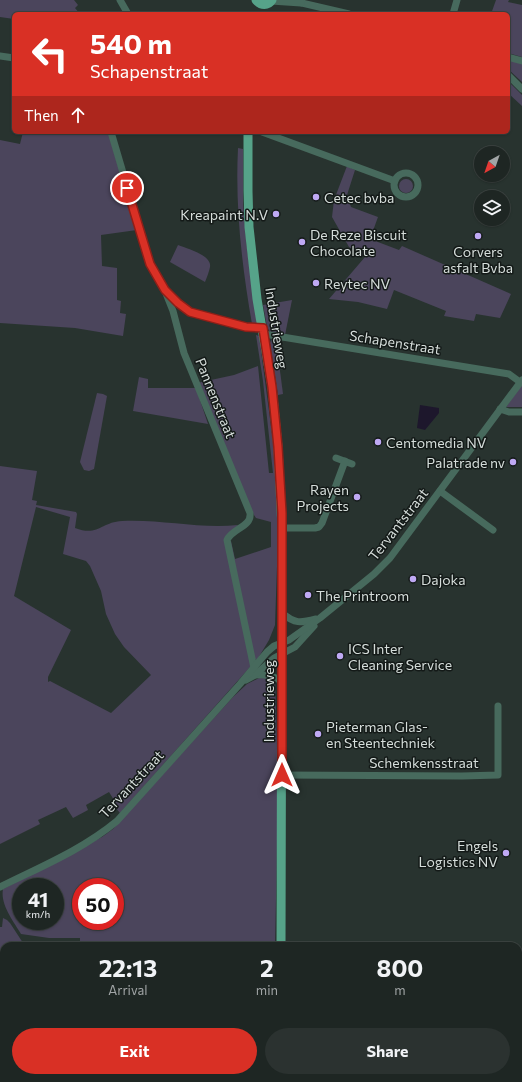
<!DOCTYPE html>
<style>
:root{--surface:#1e2623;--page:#2b3230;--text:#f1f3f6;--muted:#a1a5a6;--line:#3c4341;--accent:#d93025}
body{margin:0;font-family:Commissioner,sans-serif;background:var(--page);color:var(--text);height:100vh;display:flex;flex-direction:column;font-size:15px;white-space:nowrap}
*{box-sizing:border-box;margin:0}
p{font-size:13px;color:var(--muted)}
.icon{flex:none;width:22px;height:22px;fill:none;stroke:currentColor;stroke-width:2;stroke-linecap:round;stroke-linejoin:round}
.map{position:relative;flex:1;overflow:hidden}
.side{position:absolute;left:0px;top:942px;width:522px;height:140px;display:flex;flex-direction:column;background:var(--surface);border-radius:12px 12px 0 0;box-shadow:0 1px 3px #0004,0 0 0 1px var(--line)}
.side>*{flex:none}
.hud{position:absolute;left:12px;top:12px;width:498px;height:122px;border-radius:6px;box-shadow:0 1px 3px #0004,0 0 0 1px var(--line);background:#d93025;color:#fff;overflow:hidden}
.needle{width:26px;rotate:220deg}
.controls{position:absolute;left:474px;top:146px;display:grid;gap:8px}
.controls a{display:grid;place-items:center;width:36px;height:36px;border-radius:50%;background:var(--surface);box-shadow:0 1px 3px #0004,0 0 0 1px var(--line);font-size:20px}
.speed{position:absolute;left:12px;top:878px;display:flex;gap:8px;font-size:20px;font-weight:700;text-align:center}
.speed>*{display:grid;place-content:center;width:52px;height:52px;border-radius:50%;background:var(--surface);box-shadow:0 1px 3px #0004,0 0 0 1px var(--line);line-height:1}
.speed small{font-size:10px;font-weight:400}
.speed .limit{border:6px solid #d22;background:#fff;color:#111}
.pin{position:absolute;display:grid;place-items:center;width:34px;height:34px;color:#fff;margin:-17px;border:2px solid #fff;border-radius:50%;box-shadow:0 1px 4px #0007}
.me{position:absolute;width:44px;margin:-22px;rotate:0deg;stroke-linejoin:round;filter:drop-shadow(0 0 3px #0008)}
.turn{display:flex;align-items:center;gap:14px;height:84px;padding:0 12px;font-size:18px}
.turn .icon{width:52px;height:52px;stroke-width:2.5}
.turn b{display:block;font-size:28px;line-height:34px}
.then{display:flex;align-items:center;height:38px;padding:0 12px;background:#0003;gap:8px;font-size:15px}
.eta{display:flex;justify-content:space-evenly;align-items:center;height:68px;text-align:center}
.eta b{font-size:24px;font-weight:700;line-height:28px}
.action{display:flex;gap:8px;margin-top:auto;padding:8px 12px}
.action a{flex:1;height:46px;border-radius:24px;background:var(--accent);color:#fff;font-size:16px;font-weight:700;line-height:46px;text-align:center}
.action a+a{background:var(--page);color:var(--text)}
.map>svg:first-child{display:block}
.green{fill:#4b455c;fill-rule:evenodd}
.water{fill:#1d172c}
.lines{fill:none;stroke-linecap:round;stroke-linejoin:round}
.stream{stroke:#1d172c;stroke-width:1.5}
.minor{stroke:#476a5d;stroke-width:7}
.major{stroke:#56a389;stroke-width:9}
.route-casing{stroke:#8d1f18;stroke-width:10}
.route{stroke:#d93025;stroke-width:7}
.poi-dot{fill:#bfa9f4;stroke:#141a18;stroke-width:1.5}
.labels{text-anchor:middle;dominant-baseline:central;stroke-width:3;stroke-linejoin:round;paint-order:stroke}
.poi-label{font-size:14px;fill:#d5ddda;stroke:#141a18;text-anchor:start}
.street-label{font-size:14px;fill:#d5ddda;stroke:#141a18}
</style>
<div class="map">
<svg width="522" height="1082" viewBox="0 0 522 1082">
<rect width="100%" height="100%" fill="#28332f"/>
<g class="green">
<path d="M0,0H74L78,5L75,8L80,14H14V19L0,17Z"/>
<path d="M496,0H509L508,2L522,5V57L508,53V14H491Z"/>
<path d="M508,59L522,64V82L508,69Z"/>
<path d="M508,81L522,95V106L508,93Z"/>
<path d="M23,132H108L137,230L101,235L102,266L117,268V300L121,301L120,313L126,314L123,336L75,328L0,323V140L20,144Z"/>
<path d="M238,148L243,149V204L247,248L257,324H252C242,267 235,207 238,148Z"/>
<path d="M347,166L355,170L347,195L351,207L378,217L370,239L399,250L402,246L511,294L500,318L476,314L474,321L444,316L446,311L394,290L387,309L358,302L329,299L365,257L349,247L332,217L334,200Z"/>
<circle cx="406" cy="186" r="7"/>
<path d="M178,245C188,249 212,255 210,267C209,272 207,277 205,282L170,262Z"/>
<path d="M292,300L285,335L270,332L267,327L263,305Z"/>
<path d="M256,335L259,336L274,449L278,537L275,625L269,640L257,660L255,659L251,666L120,813L115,807L117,805L109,792L86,805L88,810L73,818L66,807L38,820L40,824L0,844V466L37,471L32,500L37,501L36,505L76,512L77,514L75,528C98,537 101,522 122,521C161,519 199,529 238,525L226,540L231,541L235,559L271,547V522L256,518L254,515L197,383L234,375L258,366L269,473H273L263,381ZM36,507L70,517L63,554L86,561L90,566L101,591L106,614L115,634L124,647L151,675L111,713L50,681L48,682V677L71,630L14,596Z"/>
<path d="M275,337L276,340L283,394L278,395L270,343L271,340Z"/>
<path d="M139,377L148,379V388H196L208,424L133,411Z"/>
<path d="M522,385V407H506Z"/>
<path d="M97,393L103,394L107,396L94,469L89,471L84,470L80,462Z"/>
<path d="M261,677L271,678L275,682C279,770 277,858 275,946H80V938H49L21,934C14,922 0,905 3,889L102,837L113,829L233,697L247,684ZM21,887H55V921H21ZM81,887H115V921H81Z"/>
<path d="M3,918L7,920L10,923L25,946H4V989L0,988V927H2Z"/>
<path d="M20,1078H161L162,1082H20Z"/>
</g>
<g class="water">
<path d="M420,405L439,408V413L425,430L417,428Z"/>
<path d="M217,1078H263L261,1082H216Z"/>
</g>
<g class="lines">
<path class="stream" d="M518,975L522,976"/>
<g class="minor">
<path d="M120,0L128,14"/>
<path d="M295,0L302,3L349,14"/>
<path d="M271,1L301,3"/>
<path d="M453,14L457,0"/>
<path d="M0,56L14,58"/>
<path d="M508,57L522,61"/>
<path d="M508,75L522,89"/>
<path d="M111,132L150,264L165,291L173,311L184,353L250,513C252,527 232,528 227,540L254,668"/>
<path d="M262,132L395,181"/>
<circle cx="406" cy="185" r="12"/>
<path d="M167,292L178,303L190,312L247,327L263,328"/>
<path d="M264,334L509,374L520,382"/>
<path d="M500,409L509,412H522"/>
<path d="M336,458L352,464"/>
<path d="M440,491L493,530"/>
<path d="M282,528H315L319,527L322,523L345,461"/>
<path d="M282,613C295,624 300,623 316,619"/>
<path d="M255,675C266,674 272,676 282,681"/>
<path d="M246,680L255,675L274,658L295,647L314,626"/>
<path d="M282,775L462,776L498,775V706"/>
<path d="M0,887C40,867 82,850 117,821L240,684L267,652L274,646L289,640L320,618L374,574L390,558L522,380"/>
<path d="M518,957H522"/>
<path d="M0,992H4"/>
</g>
<g class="major">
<path d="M256,0C261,6 268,6 272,0"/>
<path d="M248,132V191L249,227L257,299L272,387L278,447L282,528L281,946"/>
<path d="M281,1078V1082"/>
</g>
</g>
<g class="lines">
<g class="route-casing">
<path id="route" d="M127,188L150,264L165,290L178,303L190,312L246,327L263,328L272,387L278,447L282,513V775"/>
</g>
<use href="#route" class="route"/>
</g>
<g class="poi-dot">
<circle cx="316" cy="197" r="4"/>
<circle cx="276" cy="214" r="4"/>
<circle cx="478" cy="236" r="4"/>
<circle cx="302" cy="242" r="4"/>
<circle cx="316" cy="283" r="4"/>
<circle cx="378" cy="442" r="4"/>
<circle cx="513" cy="462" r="4"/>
<circle cx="357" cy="497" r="4"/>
<circle cx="413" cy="579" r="4"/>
<circle cx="308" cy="595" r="4"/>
<circle cx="340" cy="656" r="4"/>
<circle cx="318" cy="734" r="4"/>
<circle cx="506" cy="853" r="4"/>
</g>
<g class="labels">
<g class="poi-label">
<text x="324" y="197">Cetec bvba</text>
<text x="268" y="214" text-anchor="end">Kreapaint N.V</text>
<text x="310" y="234">De Reze Biscuit<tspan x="310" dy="16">Chocolate</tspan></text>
<text x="478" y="251" text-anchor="middle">Corvers<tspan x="478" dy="16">asfalt Bvba</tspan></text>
<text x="324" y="283">Reytec NV</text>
<text x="386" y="442">Centomedia NV</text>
<text x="505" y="462" text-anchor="end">Palatrade nv</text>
<text x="349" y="489" text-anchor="end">Rayen<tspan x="349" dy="16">Projects</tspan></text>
<text x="421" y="579">Dajoka</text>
<text x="316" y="595">The Printroom</text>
<text x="348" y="648">ICS Inter<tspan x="348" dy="16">Cleaning Service</tspan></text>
<text x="326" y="726">Pieterman Glas-<tspan x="326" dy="16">en Steentechniek</tspan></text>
<text x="498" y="845" text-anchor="end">Engels<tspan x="498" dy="16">Logistics NV</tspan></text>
</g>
<g class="street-label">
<text transform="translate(277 328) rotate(81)">Industrieweg</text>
<text transform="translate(395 342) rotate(9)">Schapenstraat</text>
<text transform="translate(216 398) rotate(68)">Pannenstraat</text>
<text transform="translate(398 524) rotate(-52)">Tervantstraat</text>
<text transform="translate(268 701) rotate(-90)">Industrieweg</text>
<text x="424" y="762">Schemkensstraat</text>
<text transform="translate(131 784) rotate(-47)">Tervantstraat</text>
</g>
</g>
</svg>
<div class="controls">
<a><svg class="needle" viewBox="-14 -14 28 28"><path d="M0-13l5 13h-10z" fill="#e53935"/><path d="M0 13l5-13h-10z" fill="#a1a5a6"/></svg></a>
<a><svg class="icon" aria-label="layers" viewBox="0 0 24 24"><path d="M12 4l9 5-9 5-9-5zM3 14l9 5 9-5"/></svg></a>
</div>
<div class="speed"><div>41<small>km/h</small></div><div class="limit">50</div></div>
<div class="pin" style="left:127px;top:188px;background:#d93025"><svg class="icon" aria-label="arrive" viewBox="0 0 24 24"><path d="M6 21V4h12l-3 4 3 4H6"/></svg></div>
<svg class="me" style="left:282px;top:775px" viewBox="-20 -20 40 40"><path d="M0-17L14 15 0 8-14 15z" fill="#d93025" stroke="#fff" stroke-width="4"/></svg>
<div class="hud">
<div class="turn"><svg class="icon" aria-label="left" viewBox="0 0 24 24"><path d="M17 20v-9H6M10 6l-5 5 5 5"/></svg><div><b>540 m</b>Schapenstraat</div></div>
<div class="then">Then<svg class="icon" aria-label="ahead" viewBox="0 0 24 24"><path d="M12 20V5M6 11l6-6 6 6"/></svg></div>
</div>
<section class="side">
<div class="eta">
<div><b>22:13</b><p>Arrival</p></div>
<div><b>2</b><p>min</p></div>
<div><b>800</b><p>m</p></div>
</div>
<div class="action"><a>Exit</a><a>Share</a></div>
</section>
</div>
